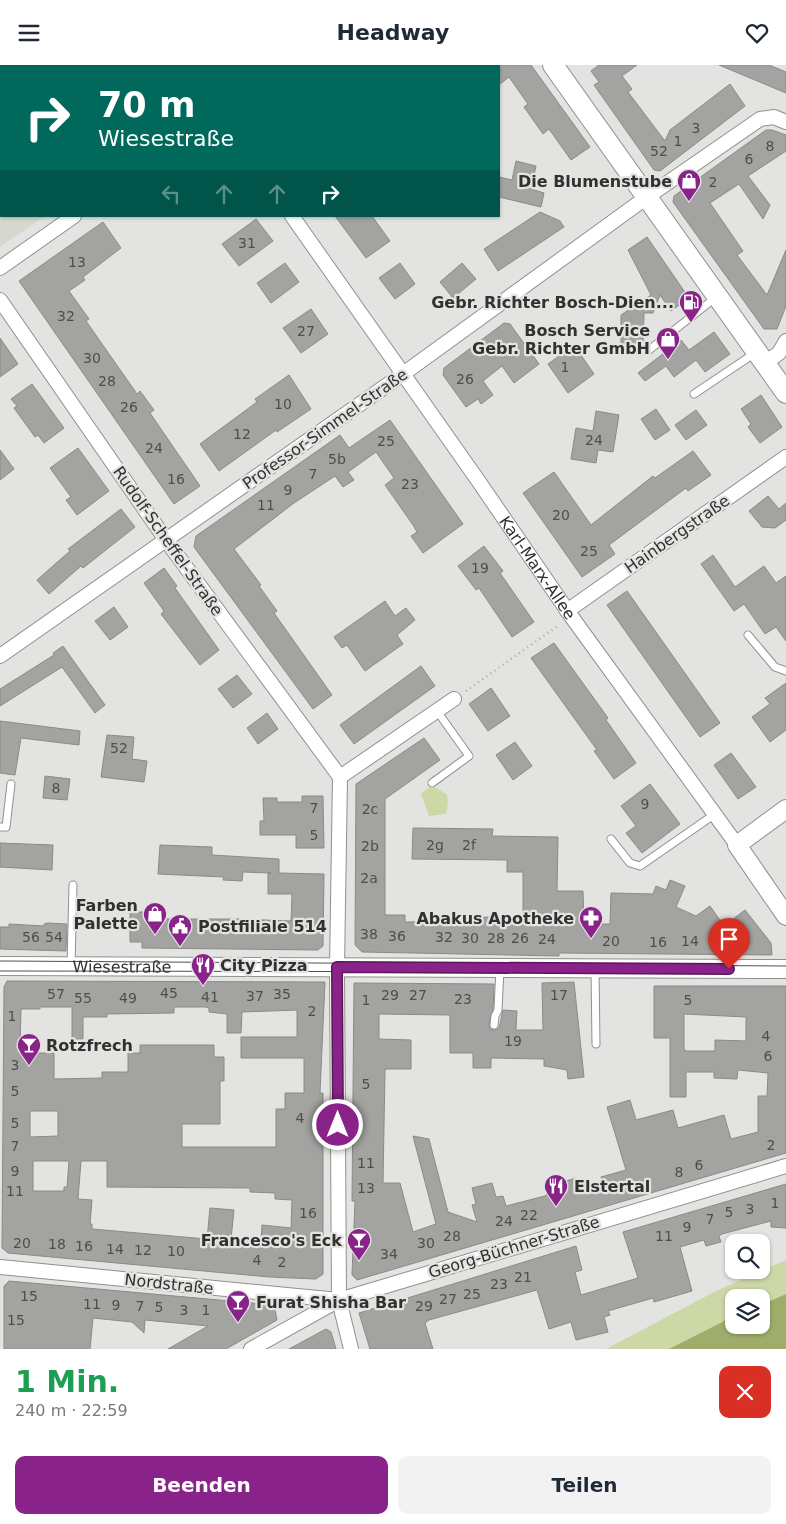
<!DOCTYPE html>
<html lang="de">
<meta charset="utf-8">
<style>
:root{--surface:#fff;--page:#f2f2f3;--text:#1f2937;--muted:#747a83;--accent:#8a2389}
body{margin:0;font-family:"DejaVu Sans",sans-serif;background:var(--page);color:var(--text);height:100vh;display:flex;flex-direction:column;font-size:19px;white-space:nowrap}
*{box-sizing:border-box;margin:0}
p{font-size:16px;color:var(--muted)}
.icon{flex:none;width:28px;height:28px;fill:none;stroke:currentColor;stroke-width:2;stroke-linecap:round;stroke-linejoin:round}
.map{position:relative;height:1284px;overflow:hidden}
.drawer{display:flex;flex-direction:column;background:var(--surface);flex:1}
.drawer>*{flex:none}
.hud{position:absolute;left:0px;top:0px;width:500px;height:152px;box-shadow:0 1px 4px #0004;background:#00695c;color:#fff;overflow:hidden}
.tools{position:absolute;left:725px;top:1169px;display:grid;gap:10px}
.tools a{display:grid;place-items:center;width:45px;height:45px;border-radius:10px;background:var(--surface);box-shadow:0 1px 4px #0004;font-size:25px}
.pin{position:absolute;display:grid;place-items:center;width:42px;height:42px;color:#fff;margin:-51px -21px;border-radius:50% 50% 50% 0;rotate:-45deg;box-shadow:0 0 5px #0007}
.pin .icon{rotate:45deg}
.me{position:absolute;width:55px;margin:-28px;rotate:0deg;stroke-linejoin:round;filter:drop-shadow(0 0 4px #0008)}
.turn{display:flex;align-items:center;gap:18px;height:105px;padding:0 15px;font-size:22px}
.turn .icon{width:65px;height:65px;stroke-width:2.5}
.turn b{display:block;font-size:35px;line-height:42px}
.lanes{display:flex;align-items:center;height:48px;padding:0 15px;background:#0003;justify-content:center;gap:25px;direction:ltr}
.lanes .off{opacity:.35}
.round{display:grid;place-items:center;flex:none;width:52px;height:52px;border-radius:10px;background:var(--page)}
.summary{display:flex;align-items:center;justify-content:space-between;height:85px;padding:0 15px}
h1{font-size:30px;font-weight:700;line-height:38px;color:#1e9e55}
.primary-button{display:flex;gap:10px;margin-top:auto;padding:10px 15px}
.primary-button a{flex:1;height:58px;border-radius:10px;background:var(--accent);color:#fff;font-size:20px;font-weight:700;line-height:58px;text-align:center}
.primary-button a+a{background:var(--page);color:var(--text)}
header{display:flex;justify-content:space-between;align-items:center;height:65px;padding:0 15px;background:var(--surface);font-size:22px;font-weight:700}
.map>svg:first-child{display:block}
.built{fill:#d5d8ce}
.green{fill:#cdd8a7}
.water{fill:#9fad6b}
.building{fill:#a3a4a1;stroke:#8a8a87;fill-rule:evenodd}
.lines{fill:none;stroke-linecap:round;stroke-linejoin:round}
.service-casing{stroke:#90918d;stroke-width:9}
.minor-casing{stroke:#90918d;stroke-width:16}
.tertiary-casing{stroke:#90918d;stroke-width:20}
.secondary-casing{stroke:#90918d;stroke-width:22}
.path{stroke:#a9aaa8;stroke-width:2.5;stroke-dasharray:1 4;stroke-linecap:butt}
.service{stroke:#fff;stroke-width:7}
.minor{stroke:#fff;stroke-width:14}
.tertiary{stroke:#fff;stroke-width:18}
.secondary{stroke:#fff;stroke-width:20}
.tram{stroke:#50504f;stroke-width:1}
.route-casing{stroke:#5a1759;stroke-width:12}
.route{stroke:#8a2389;stroke-width:9}
.labels{text-anchor:middle;dominant-baseline:central;stroke-width:4.5;stroke-linejoin:round;paint-order:stroke}
.number-label{font-size:14px;fill:#4e4e4c}
.poi-label{font-size:16px;font-weight:bold;fill:#313130;stroke:#e3e4e1;text-anchor:end}
.street-label{font-size:16px;fill:#313130;stroke:#e3e4e1}
</style>
<header><svg class="icon" aria-label="menu" viewBox="0 0 24 24"><path d="M4 6h16M4 12h16M4 18h16"/></svg>Headway<svg class="icon" aria-label="heart" viewBox="0 0 24 24"><path d="M12 20l-8-8c-3-5 5-10 8-4 3-6 11-1 8 4z"/></svg></header>
<div class="map">
<svg width="786" height="1284" viewBox="0 0 786 1284">
<rect width="100%" height="100%" fill="#e3e4e1"/>
<path class="built" d="M1,70V151H45L0,182Z"/>
<g class="green">
<path d="M428,723H437L447,730L448,738L446,749L429,751L421,729Z"/>
<path d="M786,1195V1229L761,1240V1232H734V1251L669,1284H606L716,1226Z"/>
</g>
<path class="water" d="M786,1229V1284H669L734,1251V1260H761V1240Z"/>
<g class="building">
<path d="M499,0H531L590,82L571,95L549,64L543,69L524,42L528,39L509,12L499,20Z"/>
<path d="M599,0H637L622,11L632,24L628,27L665,76L670,65L730,19L745,41L660,106L654,105L594,20L599,17L591,6Z"/>
<path d="M719,0H769L786,7V28Z"/>
<path d="M766,65H772L786,70V86L748,111L770,140L763,154L739,119L710,138L743,186L737,190L767,230L786,185V241L777,264H764L673,137L674,131Z"/>
<path d="M516,96L536,101L531,124L544,128L541,142L499,132V112L512,115Z"/>
<path d="M540,147L560,156L564,162L498,206L484,184Z"/>
<path d="M335,151H372L390,176L366,193Z"/>
<path d="M256,154L273,176L239,201L222,179Z"/>
<path d="M103,157L121,183L83,212L85,215L69,226L89,254L86,256L137,329L140,326L154,345L150,348L200,421L174,439L19,216Z"/>
<path d="M647,172L689,233L671,246L660,230L653,248H644L643,282H621V250L651,230L628,185Z"/>
<path d="M285,198L299,217L271,238L257,218Z"/>
<path d="M400,198L415,219L395,234L379,213Z"/>
<path d="M462,198L476,214L453,233L440,217Z"/>
<path d="M311,244L328,269L301,288L283,263Z"/>
<path d="M504,258L510,259L539,299L514,318L502,301L483,316L493,330L481,339L478,334L466,342L443,310L444,303Z"/>
<path d="M714,267L730,289L705,307L696,295L674,312L666,301L645,316L638,308L681,275L689,285Z"/>
<path d="M0,273L18,299L0,312Z"/>
<path d="M574,280L594,309L568,328L548,299Z"/>
<path d="M289,310L311,344L277,367L276,365L219,406L200,379L257,337L255,334Z"/>
<path d="M32,319L64,363L44,378L38,370L35,372L14,343L17,341L11,334Z"/>
<path d="M761,330L782,362L760,378L748,362L751,359L741,344Z"/>
<path d="M656,344L670,365L655,375L641,354Z"/>
<path d="M696,345L707,360L686,375L675,360Z"/>
<path d="M596,346L619,350L613,387L598,385L596,398L571,394L576,363L593,366Z"/>
<path d="M390,355L463,459L423,488L411,471L417,467L413,460L385,420L394,413L376,387L348,407L354,415L343,422L335,411L294,438L234,484L261,520L259,521L277,546L274,548L332,630L313,644L194,482L196,471L340,370L349,383Z"/>
<path d="M78,383L109,426L77,450L66,435L71,432L50,403Z"/>
<path d="M0,385L14,404L0,415Z"/>
<path d="M693,386L711,410L688,426L686,423L609,480L615,489L582,512L523,428L554,407L591,460L653,411L655,413Z"/>
<path d="M768,431L779,444L786,438V455L775,463L762,462L749,446Z"/>
<path d="M121,444L135,462L83,503L81,501L49,529L37,515L70,486L68,484Z"/>
<path d="M484,481L503,506L500,508L534,557L512,572L479,523L476,525L458,501Z"/>
<path d="M713,490L735,522L764,501L776,518L786,511V576L776,562L765,569L744,539L734,546L701,499Z"/>
<path d="M164,503L177,521L175,523L219,585L200,600L161,549L164,546L144,518Z"/>
<path d="M627,526L720,658L700,672L607,540Z"/>
<path d="M385,536L395,551L406,543L415,555L397,570L403,579L365,606L347,580L342,583L334,572Z"/>
<path d="M114,542L128,562L110,575L95,556Z"/>
<path d="M554,578L608,653L606,655L636,698L614,714L594,686L597,685L531,593Z"/>
<path d="M63,581L105,640L95,648L62,602L0,641V624L54,590L53,588Z"/>
<path d="M421,601L435,621L354,679L340,660Z"/>
<path d="M237,610L252,629L233,643L218,624Z"/>
<path d="M786,618V665L770,677L752,652L770,639L765,633Z"/>
<path d="M491,623L510,651L488,666L469,639Z"/>
<path d="M267,648L278,664L258,679L247,663Z"/>
<path d="M0,656L80,666L79,680L21,673L15,710L0,708Z"/>
<path d="M107,670L134,672L132,694L147,696L144,717L101,712Z"/>
<path d="M424,673L440,695L385,734V850H405V857L466,856V853L491,852H523V807H507V795L412,794L413,763L493,764L492,771L558,772L557,826H583L584,859H610L611,828L653,829L656,821L666,825L670,815L685,821L676,842L696,851L710,841L724,861L745,845L771,878L772,890L559,888V891L362,887L355,880L356,719Z"/>
<path d="M515,677L532,701L513,715L496,690Z"/>
<path d="M731,688L756,722L738,734L714,700Z"/>
<path d="M45,711L70,714L67,735L43,733Z"/>
<path d="M650,719L680,759L642,788L626,768L636,761L621,741Z"/>
<path d="M302,731H323L324,783H296V770H260V756H264L263,733H277V737H302Z"/>
<path d="M0,778L53,780L52,805L0,802Z"/>
<path d="M160,780L212,782V790L279,794V808L324,809L323,881L318,885L142,883V877H130V847H155V852L160,854H238L291,856L292,829H268V808H271L243,807L242,816L223,815L224,812L158,809Z"/>
<path d="M47,858L67,859L66,886L0,884V862H9V859L44,861V859Z"/>
<path d="M7,916L325,917L320,1028H323V1209L316,1214L269,1212L8,1188L2,1183L4,922ZM40,942H72V974H83V952H107V949L174,948V942H206L209,943V947L227,949V968H241L242,947L297,945V972H241V993H304V1028H285V1044H276V1082H182V1059H220V1016H224V992H214V980H140V988H128V1007H102V1013L54,1014V988H27V985H20L21,944H40ZM30,1046H58V1071L30,1072ZM33,1096H69L67,1122H64V1126H33ZM81,1096H107V1122L250,1123V1127L275,1128V1134L292,1135L291,1163L262,1160L261,1176L231,1174L234,1145L210,1143L207,1174L92,1164V1159H90L92,1135L78,1134Z"/>
<path d="M574,917L584,1012L568,1014L567,1005L544,1001V994L491,993V1003H473V988H450V950L379,949V974L411,975V1004H385L383,1118H400L413,1167L436,1159L413,1071L429,1074L448,1147L477,1157L472,1140L476,1139L472,1123L492,1118L496,1132L503,1131L506,1141L545,1131L548,1128L546,1122L576,1113L579,1123L602,1116L601,1112L626,1105L607,1042L630,1035L636,1055L673,1045L678,1063L724,1050L731,1074L758,1067V1031H767L768,1008L738,1005L737,1014L714,1013V1007H686V1032H670V973H654V921H786V1088L357,1215L352,1210L355,1136H352L354,918L494,919L493,944L489,959L490,964L494,965L499,963L503,945L517,946L516,965H543L542,918ZM684,949L746,952V976L715,975V986H686L684,984Z"/>
<path d="M786,1119V1163L771,1162V1156L722,1169L719,1171L721,1177L706,1181L704,1175L680,1182L692,1226L654,1237L653,1233L608,1246L610,1250L604,1252L608,1267L576,1275L571,1257L549,1264L537,1225L429,1255L425,1258L433,1284H370L359,1248L576,1181L582,1205L575,1207L581,1230L638,1213L623,1167Z"/>
<path d="M9,1216L274,1240L277,1255L226,1284H168L208,1261L145,1255L144,1268L132,1257L93,1253L90,1284H4V1221Z"/>
<path d="M326,1264L331,1267L336,1284H289Z"/>
</g>
<g class="lines">
<g class="service-casing">
<g id="service">
<path d="M649,285L715,233"/>
<path d="M694,329L755,288"/>
<path d="M748,570L775,602L786,606"/>
<path d="M432,718L469,691L437,646"/>
<path d="M0,762H6L11,719"/>
<path d="M611,774L630,798L640,801L715,749"/>
<path d="M71,901L73,820"/>
<path d="M595,904L596,979"/>
<path d="M494,960L495,951L498,945L500,903"/>
</g>
</g>
<g class="minor-casing">
<g id="minor">
<path d="M186,0L187,1"/>
<path d="M288,1L290,0"/>
<path id="s1" d="M292,151L477,414L571,551L737,780"/>
<path d="M0,203L74,151"/>
<path d="M0,235L166,475L340,712L337,902L339,1235L351,1284"/>
<path d="M765,298L779,288L786,276"/>
<path d="M567,546L786,392"/>
<path d="M0,591L403,309L647,132L760,54L774,52L786,57"/>
<path d="M340,712L454,634"/>
<path d="M0,1202L339,1235"/>
<path d="M251,1284L339,1235L786,1101"/>
</g>
</g>
<g class="tertiary-casing">
<g id="tertiary">
<path d="M786,744L737,780L786,851"/>
<path id="s2" d="M0,901L786,904"/>
</g>
</g>
<g class="secondary-casing">
<path id="secondary" d="M553,0L786,328"/>
</g>
<path class="path" d="M466,626L559,560"/>
<use href="#service" class="service"/>
<use href="#minor" class="minor"/>
<use href="#tertiary" class="tertiary"/>
<use href="#secondary" class="secondary"/>
<g class="tram">
<path d="M0,896L786,901"/>
<path d="M0,906L642,907"/>
</g>
</g>
<g class="lines">
<g class="route-casing">
<path id="route" d="M338,1060L337,902L729,904"/>
</g>
<use href="#route" class="route"/>
</g>
<defs>
<g id="shop-pin" transform="scale(1.25)"><path d="M0 17L-7.5 6A9.5 9.5 0 1 1 7.5 6Z" fill="#8a2389" stroke="#e3e4e1"/><path d="M-5-2.5h2.3a2.7 3.5 0 0 1 5.4 0H5L5.5 6h-11ZM-1.5-2.5h3a1.5 2.3 0 0 0-3 0Z" fill="#fff"/></g>
<g id="fuel-pin" transform="scale(1.25)"><path d="M0 17L-7.5 6A9.5 9.5 0 1 1 7.5 6Z" fill="#8a2389" stroke="#e3e4e1"/><path d="M-5.5-6h7V0h2V4h1.3V-2.5L3-4.5l.8-.8L6-3V5H2.5V1h-1V6h-7ZM-4.2-4.7v3.2H.2V-4.7Z" fill="#fff"/></g>
<g id="pharmacy-pin" transform="scale(1.25)"><path d="M0 17L-7.5 6A9.5 9.5 0 1 1 7.5 6Z" fill="#8a2389" stroke="#e3e4e1"/><path d="M-2-6h4v4h4v4h-4v4h-4v-4h-4v-4h4Z" fill="#fff"/></g>
<g id="civic-pin" transform="scale(1.25)"><path d="M0 17L-7.5 6A9.5 9.5 0 1 1 7.5 6Z" fill="#8a2389" stroke="#e3e4e1"/><path d="M-.6-6.5H3V-4.5H.6V-3L4-1V1h2V6H-6V1h2V-1L-.6-3ZM-1.2 2.5V6h2.4V2.5Z" fill="#fff"/></g>
<g id="restaurant-pin" transform="scale(1.25)"><path d="M0 17L-7.5 6A9.5 9.5 0 1 1 7.5 6Z" fill="#8a2389" stroke="#e3e4e1"/><path d="M-5-6h1v4h1v-4h1v4h1v-4h1v5L-1.5 .5V6h-2V.5L-5-1ZM5-6V6H3V1.5H1.5Q1.5-4 5-6Z" fill="#fff"/></g>
<g id="bar-pin" transform="scale(1.25)"><path d="M0 17L-7.5 6A9.5 9.5 0 1 1 7.5 6Z" fill="#8a2389" stroke="#e3e4e1"/><path d="M-6-5H6L.8 .8V4.5H3.5V6h-7V4.5H-.8V.8Z" fill="#fff"/></g>
</defs>
<g fill-rule="evenodd">
<use href="#shop-pin" x="689" y="116"/>
<use href="#fuel-pin" x="691" y="237"/>
<use href="#shop-pin" x="668" y="274"/>
<use href="#shop-pin" x="155" y="849"/>
<use href="#pharmacy-pin" x="591" y="853"/>
<use href="#civic-pin" x="180" y="861"/>
<use href="#restaurant-pin" x="203" y="900"/>
<use href="#bar-pin" x="29" y="980"/>
<use href="#restaurant-pin" x="556" y="1121"/>
<use href="#bar-pin" x="359" y="1175"/>
<use href="#bar-pin" x="238" y="1237"/>
</g>
<g class="labels">
<g class="number-label">
<text x="696" y="63">3</text>
<text x="678" y="76">1</text>
<text x="770" y="81">8</text>
<text x="659" y="86">52</text>
<text x="749" y="94">6</text>
<text x="713" y="117">2</text>
<text x="247" y="178">31</text>
<text x="77" y="197">13</text>
<text x="66" y="251">32</text>
<text x="306" y="266">27</text>
<text x="92" y="293">30</text>
<text x="565" y="302">1</text>
<text x="465" y="314">26</text>
<text x="107" y="316">28</text>
<text x="283" y="339">10</text>
<text x="129" y="342">26</text>
<text x="242" y="369">12</text>
<text x="594" y="375">24</text>
<text x="386" y="376">25</text>
<text x="154" y="383">24</text>
<text x="337" y="394">5b</text>
<text x="313" y="409">7</text>
<text x="176" y="414">16</text>
<text x="410" y="419">23</text>
<text x="288" y="425">9</text>
<text x="266" y="440">11</text>
<text x="561" y="450">20</text>
<text x="589" y="486">25</text>
<text x="480" y="503">19</text>
<text x="119" y="683">52</text>
<text x="56" y="723">8</text>
<text x="645" y="739">9</text>
<text x="314" y="743">7</text>
<text x="370" y="744">2c</text>
<text x="314" y="770">5</text>
<text x="435" y="780">2g</text>
<text x="469" y="780">2f</text>
<text x="370" y="781">2b</text>
<text x="369" y="813">2a</text>
<text x="369" y="869">38</text>
<text x="397" y="871">36</text>
<text x="31" y="872">56</text>
<text x="54" y="872">54</text>
<text x="444" y="872">32</text>
<text x="470" y="873">30</text>
<text x="496" y="873">28</text>
<text x="520" y="873">26</text>
<text x="547" y="874">24</text>
<text x="611" y="876">20</text>
<text x="690" y="876">14</text>
<text x="658" y="877">16</text>
<text x="169" y="928">45</text>
<text x="56" y="929">57</text>
<text x="282" y="929">35</text>
<text x="390" y="930">29</text>
<text x="418" y="930">27</text>
<text x="559" y="930">17</text>
<text x="255" y="931">37</text>
<text x="210" y="932">41</text>
<text x="83" y="933">55</text>
<text x="128" y="933">49</text>
<text x="463" y="934">23</text>
<text x="366" y="935">1</text>
<text x="688" y="935">5</text>
<text x="312" y="946">2</text>
<text x="12" y="951">1</text>
<text x="766" y="971">4</text>
<text x="513" y="976">19</text>
<text x="768" y="991">6</text>
<text x="15" y="1000">3</text>
<text x="366" y="1019">5</text>
<text x="15" y="1026">5</text>
<text x="300" y="1053">4</text>
<text x="15" y="1058">5</text>
<text x="771" y="1080">2</text>
<text x="15" y="1081">7</text>
<text x="366" y="1098">11</text>
<text x="699" y="1100">6</text>
<text x="15" y="1106">9</text>
<text x="679" y="1107">8</text>
<text x="366" y="1123">13</text>
<text x="15" y="1126">11</text>
<text x="775" y="1138">1</text>
<text x="750" y="1144">3</text>
<text x="729" y="1147">5</text>
<text x="308" y="1148">16</text>
<text x="529" y="1150">22</text>
<text x="710" y="1154">7</text>
<text x="504" y="1156">24</text>
<text x="687" y="1162">9</text>
<text x="452" y="1171">28</text>
<text x="664" y="1171">11</text>
<text x="22" y="1178">20</text>
<text x="426" y="1178">30</text>
<text x="57" y="1179">18</text>
<text x="84" y="1181">16</text>
<text x="115" y="1184">14</text>
<text x="143" y="1185">12</text>
<text x="176" y="1186">10</text>
<text x="389" y="1189">34</text>
<text x="257" y="1195">4</text>
<text x="282" y="1197">2</text>
<text x="523" y="1212">21</text>
<text x="499" y="1219">23</text>
<text x="472" y="1229">25</text>
<text x="29" y="1231">15</text>
<text x="448" y="1234">27</text>
<text x="92" y="1239">11</text>
<text x="116" y="1240">9</text>
<text x="140" y="1241">7</text>
<text x="424" y="1241">29</text>
<text x="159" y="1242">5</text>
<text x="184" y="1245">3</text>
<text x="206" y="1245">1</text>
<text x="16" y="1255">15</text>
</g>
<g class="poi-label">
<text x="672" y="116">Die Blumenstube</text>
<text x="674" y="237">Gebr. Richter Bosch-Dien...</text>
<text x="650" y="265">Bosch Service<tspan x="650" dy="18">Gebr. Richter GmbH</tspan></text>
<text x="138" y="840">Farben<tspan x="138" dy="18">Palette</tspan></text>
<text x="574" y="853">Abakus Apotheke</text>
<text x="198" y="861" text-anchor="start">Postfiliale 514</text>
<text x="220" y="900" text-anchor="start">City Pizza</text>
<text x="46" y="980" text-anchor="start">Rotzfrech</text>
<text x="574" y="1121" text-anchor="start">Elstertal</text>
<text x="342" y="1175">Francesco's Eck</text>
<text x="256" y="1237" text-anchor="start">Furat Shisha Bar</text>
</g>
<g class="street-label">
<text transform="translate(325 364) rotate(-35)">Professor-Simmel-Straße</text>
<text transform="translate(677 469) rotate(-35)">Hainbergstraße</text>
<text transform="translate(168 476) rotate(55)">Rudolf-Scheffel-Straße</text>
<text stroke="none"><textPath href="#s1" startOffset="429">Karl-Marx-Allee</textPath></text>
<text stroke="none"><textPath href="#s2" startOffset="122">Wiesestraße</textPath></text>
<text transform="translate(514 1182) rotate(-17)">Georg-Büchner-Straße</text>
<text transform="translate(169 1219) rotate(6)">Nordstraße</text>
</g>
</g>
</svg>
<div class="tools">
<a><svg class="icon" aria-label="search" viewBox="0 0 24 24"><circle cx="10" cy="10" r="6"/><path d="M15 15l6 6"/></svg></a>
<a><svg class="icon" aria-label="layers" viewBox="0 0 24 24"><path d="M12 4l9 5-9 5-9-5zM3 14l9 5 9-5"/></svg></a>
</div>
<div class="pin" style="left:729px;top:904px;background:#d93025"><svg class="icon" aria-label="arrive" viewBox="0 0 24 24"><path d="M6 21V4h12l-3 4 3 4H6"/></svg></div>
<svg class="me" style="left:338px;top:1060px" viewBox="-20 -20 40 40"><circle r="17" fill="#8a2389" stroke="#fff" stroke-width="3"/><path d="M0-11L8 9 0 5-8 9z" fill="#fff"/></svg>
<div class="hud">
<div class="turn"><svg class="icon" aria-label="right" viewBox="0 0 24 24"><path d="M7 20v-9h11M14 6l5 5-5 5"/></svg><div><b>70 m</b>Wiesestraße</div></div>
<div class="lanes"><svg class="icon off" aria-label="left" viewBox="0 0 24 24"><path d="M17 20v-9H6M10 6l-5 5 5 5"/></svg><svg class="icon off" aria-label="ahead" viewBox="0 0 24 24"><path d="M12 20V5M6 11l6-6 6 6"/></svg><svg class="icon off" aria-label="ahead" viewBox="0 0 24 24"><path d="M12 20V5M6 11l6-6 6 6"/></svg><svg class="icon" aria-label="right" viewBox="0 0 24 24"><path d="M7 20v-9h11M14 6l5 5-5 5"/></svg></div>
</div>
</div>
<section class="drawer">
<div class="summary"><div><h1>1 Min.</h1><p>240 m · 22:59</p></div><a class="round" style="background:#d93025;color:#fff"><svg class="icon" aria-label="close" viewBox="0 0 24 24"><path d="M6 6l12 12M18 6L6 18"/></svg></a></div>
<div class="primary-button"><a>Beenden</a><a>Teilen</a></div>
</section>
